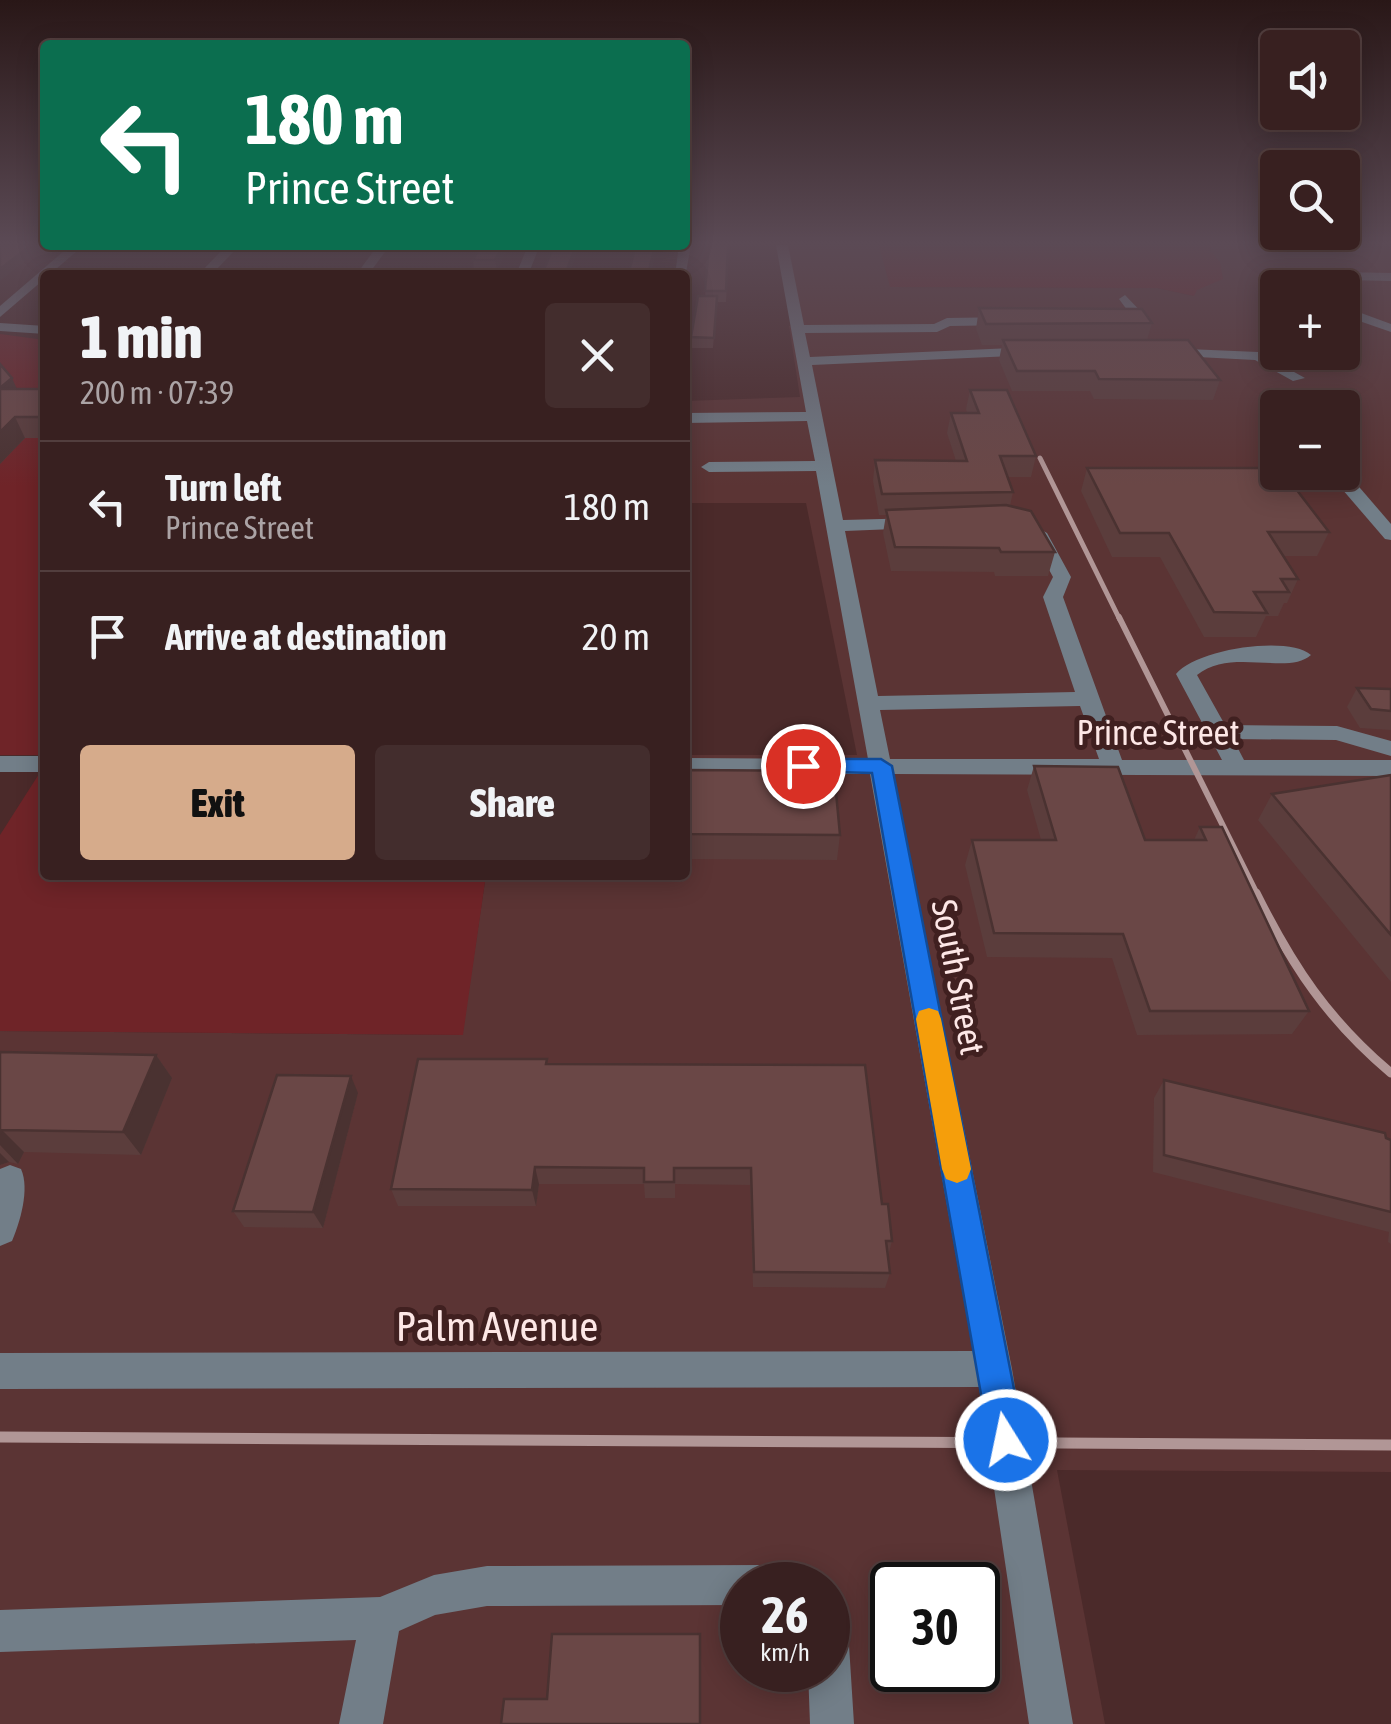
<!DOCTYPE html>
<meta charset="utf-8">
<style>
:root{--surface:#382020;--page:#432d2d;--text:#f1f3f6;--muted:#aba3a5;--line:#523e3e;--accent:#d6ab8b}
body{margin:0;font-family:"Asap Condensed",sans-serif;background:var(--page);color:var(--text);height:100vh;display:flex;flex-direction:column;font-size:38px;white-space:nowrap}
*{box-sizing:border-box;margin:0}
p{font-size:32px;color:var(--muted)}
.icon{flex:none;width:55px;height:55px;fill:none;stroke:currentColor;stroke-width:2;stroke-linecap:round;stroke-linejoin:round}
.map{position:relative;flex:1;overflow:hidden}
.details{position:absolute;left:40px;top:270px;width:650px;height:610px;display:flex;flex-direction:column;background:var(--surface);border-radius:10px;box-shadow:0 5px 25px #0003,0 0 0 2px var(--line)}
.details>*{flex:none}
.guide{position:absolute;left:40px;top:40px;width:650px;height:210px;border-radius:10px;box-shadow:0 5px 25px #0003,0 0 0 2px var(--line);background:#0b6e4f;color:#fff;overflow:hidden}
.fabs{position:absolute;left:1260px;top:30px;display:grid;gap:20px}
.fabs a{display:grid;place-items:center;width:100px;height:100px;border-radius:10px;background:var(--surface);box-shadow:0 5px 25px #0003,0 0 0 2px var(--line);font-size:50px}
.speed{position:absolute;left:720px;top:1562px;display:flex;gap:20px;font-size:50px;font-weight:700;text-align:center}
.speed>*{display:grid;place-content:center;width:130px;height:130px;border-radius:50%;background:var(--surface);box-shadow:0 5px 25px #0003,0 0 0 2px var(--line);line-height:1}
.speed small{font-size:25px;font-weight:400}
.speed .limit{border:5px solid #111;border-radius:15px;background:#fff;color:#111}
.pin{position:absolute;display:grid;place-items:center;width:85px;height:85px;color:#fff;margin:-42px;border:5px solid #fff;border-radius:50%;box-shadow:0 2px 10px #0007}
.me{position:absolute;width:110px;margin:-55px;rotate:350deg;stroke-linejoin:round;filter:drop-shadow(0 0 8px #0008)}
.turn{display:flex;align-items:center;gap:35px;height:210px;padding:0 40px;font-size:45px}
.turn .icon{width:130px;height:130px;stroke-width:2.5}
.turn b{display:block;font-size:70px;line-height:85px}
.round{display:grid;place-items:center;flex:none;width:105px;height:105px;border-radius:10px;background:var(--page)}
.headline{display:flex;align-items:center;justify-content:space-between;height:170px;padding:0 40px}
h1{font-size:60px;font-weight:800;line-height:75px}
.button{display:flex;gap:20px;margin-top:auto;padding:20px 40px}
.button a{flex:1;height:115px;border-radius:10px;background:var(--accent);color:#111;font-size:40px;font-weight:800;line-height:115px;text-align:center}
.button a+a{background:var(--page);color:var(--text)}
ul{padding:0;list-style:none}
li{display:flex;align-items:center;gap:30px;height:130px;padding:0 40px;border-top:2px solid var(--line)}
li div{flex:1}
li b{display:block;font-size:38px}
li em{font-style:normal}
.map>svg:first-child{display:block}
.built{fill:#5b3434;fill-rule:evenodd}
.green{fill:#6f2428}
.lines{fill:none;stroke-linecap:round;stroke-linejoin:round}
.minor{fill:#727e88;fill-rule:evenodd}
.rail-far3{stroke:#b19696;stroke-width:5}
.rail-far2{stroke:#b19696;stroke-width:6}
.rail-far1{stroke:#b19696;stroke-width:9}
.rail{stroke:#b19696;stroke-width:11}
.wall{fill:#5b3d3c}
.shaded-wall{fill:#4a3231}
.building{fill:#6a4746;stroke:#4a3231;stroke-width:2.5}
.route{fill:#1a73e8;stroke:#114b97;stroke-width:2.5}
.slow{fill:#f59e0b}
.labels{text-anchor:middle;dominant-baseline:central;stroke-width:10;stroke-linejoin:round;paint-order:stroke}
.street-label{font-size:35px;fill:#fde7e6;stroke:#402020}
.near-street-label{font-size:42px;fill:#fde7e6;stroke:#402020}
</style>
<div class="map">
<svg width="1391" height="1724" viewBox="0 0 1391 1724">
<rect width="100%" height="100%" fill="#4b2a2a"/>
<path class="built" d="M780,245H879L891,287L1157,288L1193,296L1213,245H1339L1391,250V1472L1057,1470L1105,1724H0V1031L462,1035L486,875H685V755H857L806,503H685V401L800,397L789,326L796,325ZM1278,288H1342V352H1278ZM1278,408H1342V472H1278ZM742,1585H828V1670H742ZM892,1585H978V1670H892Z"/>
<g class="green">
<path d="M879,245H1213L1209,250L1220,262L1223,279L1197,290L1194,296L1157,288L890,287Z"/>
<path d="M0,334L45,340V402H0Z"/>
<rect x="0" y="405" width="45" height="350"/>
<path d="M39,774H45V875H486L463,1035L0,1031V835Z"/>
</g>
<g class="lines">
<g class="minor">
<path d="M71,245H84L0,317V306Z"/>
<path d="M227,245H240L211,275H198Z"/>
<path d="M378,245H390L368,275H356Z"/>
<path d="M528,245H540L528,275H516Z"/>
<path d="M679,245H691L685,278L675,275Z"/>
<path d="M776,245H788L804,325L934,324L947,318L1012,317L1019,321L1012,325L950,326L937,332L805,333L810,357L1034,347L1041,351L1034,355L812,365L843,520L919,518L928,523L919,528L845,531L878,696L1075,692L1043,597L1053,577L1029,533L1038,528L1047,533L1071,577L1063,597L1122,760H1222L1176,674C1196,649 1289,635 1311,655C1288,676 1231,647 1197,675L1225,725L1337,726L1391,741V756L1336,740L1233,739L1244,760H1391V776L893,774L1012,1369L1073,1724H1029L979,1387L0,1389V1353L973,1351L870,774H685V758L868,759L816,471L709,472L701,467L709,462L815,461L807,421L685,423V413L806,412ZM1080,706L1099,759H890L880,710Z"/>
<path d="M1291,271L1391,273V281L1297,279L1306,288H1292L1283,278Z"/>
<path d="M1125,295L1148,319V325H1122V319L1133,318L1119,299Z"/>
<path d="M1342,306L1391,324V332L1342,315Z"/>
<path d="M0,323L45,326V334L0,331Z"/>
<path d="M1164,348L1258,352L1305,378L1293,381L1255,360L1159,355L1157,352Z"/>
<path d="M1348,480L1354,481L1391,524V540L1385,539L1342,489L1340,485Z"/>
<rect x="0" y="756" width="45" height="16"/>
<path d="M10,1165L21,1169C30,1189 20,1222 12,1241L0,1246V1169Z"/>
<path d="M765,1565L779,1571L785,1585H742V1605L487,1606L435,1615L399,1631L383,1724H339L356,1640L0,1652V1610L380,1597L434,1575L487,1566Z"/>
<path d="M828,1624L843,1630L849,1645L854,1724H810L808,1670H828Z"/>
</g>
<path class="rail-far3" d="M1040,458L1120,620"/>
<path class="rail-far2" d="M1119,617L1258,896"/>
<path class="rail-far1" d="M1256,893C1293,967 1328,1020 1391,1073"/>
<path class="rail" d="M0,1437L1391,1445"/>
</g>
<g class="wall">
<path d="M481,245H509L497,270H474L473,260Z"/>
<path d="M709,245H729L726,302H717L713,348H691V337L705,296Z"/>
<path d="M979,308L1152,323L1147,340L1220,380L1213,400L1094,399L1090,391H1012L999,360L1002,345H982L976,329Z"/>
<path d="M17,389H45V438H25L0,464Z"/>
<path d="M970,390L1036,456L1031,477H1007L1013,492L1010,506L1055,552L1048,576H995L994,572L891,571L883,533L886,515H879L873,481L875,460L956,461L947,433L951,413H967L966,409Z"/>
<path d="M1087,468L1329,532L1317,556H1284L1298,579L1287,603H1284L1278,616H1266L1256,637H1204L1160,557H1112L1081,491Z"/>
<path d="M1357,688L1391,689V730L1360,728L1347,707Z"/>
<path d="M1034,766L1145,840H1194L1200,827L1309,1011L1292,1034L1137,1035L1112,958L987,957L965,865L972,840H1041L1027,790Z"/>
<path d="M685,770L840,835L837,860L685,859Z"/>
<path d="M1391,775V982L1258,820L1272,794Z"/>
<path d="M0,1052L156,1055L172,1078L141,1155L24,1152L18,1164L9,1162L0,1165Z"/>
<path d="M548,1064L882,1204L892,1241L888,1256L890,1273L885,1288L753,1287L750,1185L675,1184V1198H645L644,1184H539L536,1206H398L391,1189Z"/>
<path d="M1164,1080L1391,1140V1244L1388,1242L1389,1232L1153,1172L1154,1098Z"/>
<path d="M358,1093L323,1228L244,1227L233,1211Z"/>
</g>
<g class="shaded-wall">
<path d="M31,245H45L0,281V269Z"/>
<path d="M503,245H509L497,270L495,260Z"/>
<path d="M576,245H580L569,275H565Z"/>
<path d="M655,245H657L651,275H648Z"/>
<path d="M12,378L21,398L0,388Z"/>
<path d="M15,417L25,438L0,464V432Z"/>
<path d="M156,1055L172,1078L141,1155L123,1132Z"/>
<path d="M351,1076L358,1093L323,1228L313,1212Z"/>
<path d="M2,1130L24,1152L18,1164L0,1145V1134Z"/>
<path d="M0,1153L9,1162L0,1165Z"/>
<path d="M535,1167L539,1184L536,1206L532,1190Z"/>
</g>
<g class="building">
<path d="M0,245H31L0,269Z"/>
<path d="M481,245H503L495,260H473Z"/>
<path d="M554,245H576L565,275H542Z"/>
<path d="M636,245H655L648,275H628Z"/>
<path d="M709,245H728L726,291H705Z"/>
<path d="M698,296H717L714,338L691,337Z"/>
<path d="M979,308L1142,309L1152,323L986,324Z"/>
<path d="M1003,340H1188L1220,380L1099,379L1095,371H1017Z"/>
<path d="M0,364L12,378L0,388Z"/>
<path d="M0,389H45V417H15L0,432Z"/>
<path d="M970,390H1007L1036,456H1000L1013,492L882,494L875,460L967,461L951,413H979Z"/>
<path d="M1087,468H1278V472H1283L1329,532H1268L1298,579H1281L1289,592H1254L1267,613L1214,612L1169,533H1120Z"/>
<path d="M1006,505L1031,511L1055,552H1001L999,548L895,547L886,510Z"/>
<path d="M1357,688L1391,689V711L1371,709Z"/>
<path d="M1034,766L1118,767L1145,840H1206L1200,827H1222L1309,1011H1150L1123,934L994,933L972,840H1056Z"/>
<path d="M685,770L834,771L840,835L685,834Z"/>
<path d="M1391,775V935L1272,794Z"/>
<path d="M0,1052L156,1055L123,1132L2,1130L0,1134Z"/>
<path d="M418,1059H547L546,1064L865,1065L882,1204H888L892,1241H886L890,1273L754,1272L751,1168H674V1182H644V1168L535,1167L532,1190L391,1189Z"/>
<path d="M277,1075L351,1076L313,1212L233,1211Z"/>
<path d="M1164,1080L1385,1133L1386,1138L1391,1140V1212L1164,1155Z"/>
<path d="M552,1634H700V1724H501L504,1699H547Z"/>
</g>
<linearGradient id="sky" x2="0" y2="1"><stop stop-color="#291717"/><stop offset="0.5" stop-color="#5b4a55"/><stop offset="1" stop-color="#5b4a55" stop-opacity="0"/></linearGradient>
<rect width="1391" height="486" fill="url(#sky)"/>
<path class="route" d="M803,759H881L892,766L1024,1440L1019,1452L1006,1457L994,1452L989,1440L872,773L795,771L792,766Z"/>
<path class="slow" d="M929,1008L938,1011L941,1019L971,1169L967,1179L957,1183L946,1179L942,1169L916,1019L919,1011Z"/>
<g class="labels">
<g class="street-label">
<text x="1158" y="732">Prince Street</text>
<text transform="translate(959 977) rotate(79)">South Street</text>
</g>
<g class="near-street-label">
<text x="497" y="1326">Palm Avenue</text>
</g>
</g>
</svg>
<div class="fabs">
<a><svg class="icon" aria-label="sound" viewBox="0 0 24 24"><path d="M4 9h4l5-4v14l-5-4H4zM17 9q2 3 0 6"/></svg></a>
<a><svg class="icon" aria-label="search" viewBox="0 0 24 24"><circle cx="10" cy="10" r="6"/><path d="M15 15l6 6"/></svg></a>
<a>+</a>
<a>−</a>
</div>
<div class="speed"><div>26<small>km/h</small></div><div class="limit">30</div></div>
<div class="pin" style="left:803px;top:766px;background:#d93025"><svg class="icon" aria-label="arrive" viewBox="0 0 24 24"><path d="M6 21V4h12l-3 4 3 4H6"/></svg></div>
<svg class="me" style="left:1006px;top:1440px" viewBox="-20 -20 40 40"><circle r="17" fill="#1a73e8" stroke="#fff" stroke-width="3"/><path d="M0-11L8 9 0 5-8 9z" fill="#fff"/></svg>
<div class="guide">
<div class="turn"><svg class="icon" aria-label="left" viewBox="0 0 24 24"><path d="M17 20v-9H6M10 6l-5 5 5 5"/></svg><div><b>180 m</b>Prince Street</div></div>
</div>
<section class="details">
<div class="headline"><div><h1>1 min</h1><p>200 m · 07:39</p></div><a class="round"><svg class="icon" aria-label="close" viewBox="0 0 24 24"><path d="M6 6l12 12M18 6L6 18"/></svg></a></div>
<ul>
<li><svg class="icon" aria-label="left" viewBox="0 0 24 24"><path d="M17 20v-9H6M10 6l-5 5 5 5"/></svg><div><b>Turn left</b><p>Prince Street</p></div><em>180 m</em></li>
<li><svg class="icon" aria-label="arrive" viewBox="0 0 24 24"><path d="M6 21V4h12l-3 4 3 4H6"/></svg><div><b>Arrive at destination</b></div><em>20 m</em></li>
</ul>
<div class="button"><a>Exit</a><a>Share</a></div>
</section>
</div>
